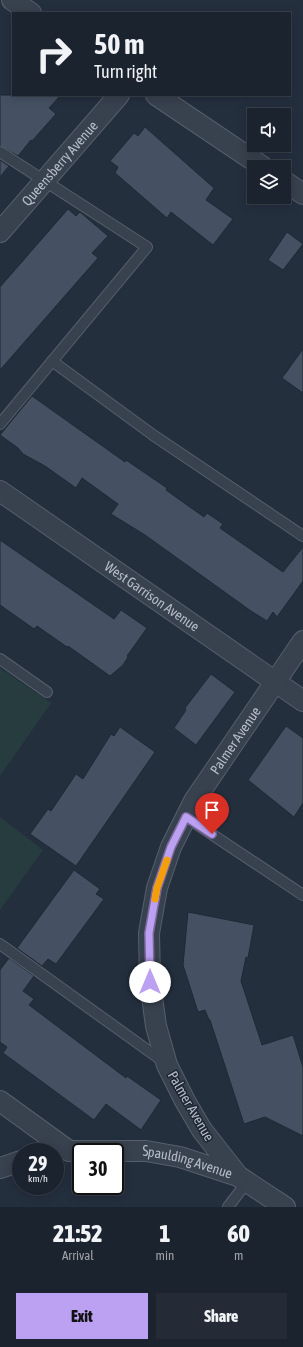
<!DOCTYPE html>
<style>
:root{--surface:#1b232e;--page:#242b36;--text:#f1f3f6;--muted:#a0a4aa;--line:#39404a;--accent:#bca0f2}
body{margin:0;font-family:"Asap Condensed",sans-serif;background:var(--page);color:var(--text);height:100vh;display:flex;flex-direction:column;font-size:15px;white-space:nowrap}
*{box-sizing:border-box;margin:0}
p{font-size:13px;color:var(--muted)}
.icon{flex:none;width:22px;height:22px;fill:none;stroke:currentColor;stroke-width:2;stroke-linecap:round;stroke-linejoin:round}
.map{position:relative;height:1207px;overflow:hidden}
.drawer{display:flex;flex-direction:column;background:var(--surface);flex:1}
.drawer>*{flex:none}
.banner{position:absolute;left:12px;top:12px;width:279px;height:84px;border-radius:0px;box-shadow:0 2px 10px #0003,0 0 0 1px var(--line);background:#1b232e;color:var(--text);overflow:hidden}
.buttons{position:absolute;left:247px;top:108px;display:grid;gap:8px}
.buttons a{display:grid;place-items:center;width:44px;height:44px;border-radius:0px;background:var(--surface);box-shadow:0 2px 10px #0003,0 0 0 1px var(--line);font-size:20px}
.speed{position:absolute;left:12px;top:1143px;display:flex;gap:8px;font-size:20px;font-weight:700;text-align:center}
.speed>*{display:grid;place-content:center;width:52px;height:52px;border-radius:50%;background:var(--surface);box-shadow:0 2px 10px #0003,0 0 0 1px var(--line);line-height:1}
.speed small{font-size:10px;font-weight:400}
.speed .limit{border:2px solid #111;border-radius:6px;background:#fff;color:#111}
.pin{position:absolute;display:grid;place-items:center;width:34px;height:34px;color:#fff;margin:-41px -17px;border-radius:50% 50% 50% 0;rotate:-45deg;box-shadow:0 0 4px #0007}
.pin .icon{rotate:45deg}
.me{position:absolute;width:44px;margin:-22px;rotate:0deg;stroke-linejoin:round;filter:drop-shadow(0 0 3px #0008)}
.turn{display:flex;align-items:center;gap:14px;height:84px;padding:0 16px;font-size:18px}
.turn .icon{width:52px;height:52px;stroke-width:2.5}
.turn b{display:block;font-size:28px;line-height:34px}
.eta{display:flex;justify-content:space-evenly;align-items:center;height:68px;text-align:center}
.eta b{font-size:24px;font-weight:800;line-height:28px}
.primary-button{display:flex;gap:8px;margin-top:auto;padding:8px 16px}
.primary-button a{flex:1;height:46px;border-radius:0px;background:var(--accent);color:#111;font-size:16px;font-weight:800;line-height:46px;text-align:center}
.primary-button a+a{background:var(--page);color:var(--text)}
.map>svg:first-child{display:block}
.green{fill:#263c3f}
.building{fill:#455162;stroke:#1f2835}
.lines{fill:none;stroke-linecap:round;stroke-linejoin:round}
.service-casing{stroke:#565f6c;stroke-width:12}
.minor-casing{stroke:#565f6c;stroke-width:22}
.service{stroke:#38414e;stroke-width:10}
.minor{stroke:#38414e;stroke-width:20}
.route-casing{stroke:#7a689d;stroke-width:10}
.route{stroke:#bca0f2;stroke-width:7}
.slow{stroke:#f59e0b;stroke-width:7}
.labels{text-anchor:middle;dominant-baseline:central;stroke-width:3;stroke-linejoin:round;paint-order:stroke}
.street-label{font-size:14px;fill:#b4bcc9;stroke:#1d2633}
</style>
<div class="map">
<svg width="303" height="1207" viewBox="0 0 303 1207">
<rect width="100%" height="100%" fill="#242f3e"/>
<g class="green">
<path d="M0,668L51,703L0,776Z"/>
<path d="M0,817L43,850L0,910Z"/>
</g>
<g class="building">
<path d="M0,95H61L49,108L56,114L32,141L31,140L18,156L0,146Z"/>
<path d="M145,127L214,188L206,200L233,219L213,245L171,212L167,218L115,173L118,167L110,161L134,133L138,136Z"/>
<path d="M0,160L9,166L0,177Z"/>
<path d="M68,209L76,216L80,212L108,236L92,253L98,258L0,370V287Z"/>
<path d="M287,232L303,244L283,270L268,260Z"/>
<path d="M303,349V393L282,378Z"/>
<path d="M32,396L125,462L126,460L167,488L166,490L204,517L207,513L223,524L220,528L283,572L303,547V581L277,617L273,612L267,621L251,611L145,535L111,514L118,504L82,478L76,488L45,466L23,454L18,448L0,435Z"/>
<path d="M0,540L114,619L121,610L147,628L127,656L128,657L123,665L110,676L68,646L67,647L37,626L34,629L0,605Z"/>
<path d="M211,674L235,692L196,745L174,728L186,710L185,708Z"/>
<path d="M286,726L303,738V803L294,817L248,780Z"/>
<path d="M120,727L155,752L76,866L30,834L48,809L51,811L76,774L83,779L111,734L114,736Z"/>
<path d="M74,870L100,889L96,894L104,899L56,964L48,959L42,966L17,948Z"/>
<path d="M188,912L254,925L248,958L246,957L241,981L262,1045L293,1035L303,1067V1136L265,1117L244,1124L210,1020H209L205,1010L198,1012L183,965Z"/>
<path d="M9,958L34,976L23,991L34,999L29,1005L126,1078L127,1076L161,1100L141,1130L106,1104L94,1120L3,1053L7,1047L0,1042V970Z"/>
</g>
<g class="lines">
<g class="service-casing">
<g id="service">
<path d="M0,152L147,247L0,424"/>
<path d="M52,361L153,435L303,536"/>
<path d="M0,659L47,692"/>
<path d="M186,817L303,895"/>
<path d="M0,944L164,1062"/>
<path d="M228,1207L247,1182"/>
</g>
</g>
<g class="minor-casing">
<g id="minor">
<path d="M12,0L31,13"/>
<path d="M156,95L263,167"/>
<path d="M284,181L303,194"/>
<path id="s1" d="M0,232L119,95"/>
<path id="s2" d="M0,491L303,701"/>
<path id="s3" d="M0,1101L69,1151H146L180,1157L238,1176L285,1207"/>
<path d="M0,1168L21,1161"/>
<path id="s4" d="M238,1176L202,1130L185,1101L167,1065L156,1026L150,982L149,933L157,888L171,847L194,801L303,641"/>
</g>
</g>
<use href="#service" class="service"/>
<use href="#minor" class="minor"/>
</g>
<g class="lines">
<g class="route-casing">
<path id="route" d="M150,982L149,933L157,888L171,847L186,817L212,834"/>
</g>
<use href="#route" class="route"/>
<path class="slow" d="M155,899L157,888L167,860"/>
</g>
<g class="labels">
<g class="street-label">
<text stroke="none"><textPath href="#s1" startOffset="91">Queensberry Avenue</textPath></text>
<text stroke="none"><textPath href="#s2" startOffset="185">West Garrison Avenue</textPath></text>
<text stroke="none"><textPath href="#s4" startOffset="480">Palmer Avenue</textPath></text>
<text transform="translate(191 1106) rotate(60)">Palmer Avenue</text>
<text stroke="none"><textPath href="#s3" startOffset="205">Spaulding Avenue</textPath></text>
</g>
</g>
</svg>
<div class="buttons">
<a><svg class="icon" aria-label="sound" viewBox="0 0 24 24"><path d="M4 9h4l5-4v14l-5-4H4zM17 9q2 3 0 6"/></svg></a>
<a><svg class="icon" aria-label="layers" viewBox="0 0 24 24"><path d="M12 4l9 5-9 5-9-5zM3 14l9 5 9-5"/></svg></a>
</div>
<div class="speed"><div>29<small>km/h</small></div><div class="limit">30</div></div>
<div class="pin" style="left:212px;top:834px;background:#d93025"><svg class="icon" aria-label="arrive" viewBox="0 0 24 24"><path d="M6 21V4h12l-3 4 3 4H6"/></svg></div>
<svg class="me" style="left:150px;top:982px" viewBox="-20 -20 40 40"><circle r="19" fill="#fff"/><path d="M0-13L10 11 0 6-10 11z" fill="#bca0f2"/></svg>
<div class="banner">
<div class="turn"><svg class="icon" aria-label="right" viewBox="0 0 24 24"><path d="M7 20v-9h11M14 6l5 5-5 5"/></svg><div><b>50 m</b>Turn right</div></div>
</div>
</div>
<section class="drawer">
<div class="eta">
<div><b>21:52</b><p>Arrival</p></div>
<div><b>1</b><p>min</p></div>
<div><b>60</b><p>m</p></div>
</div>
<div class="primary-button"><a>Exit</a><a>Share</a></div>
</section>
